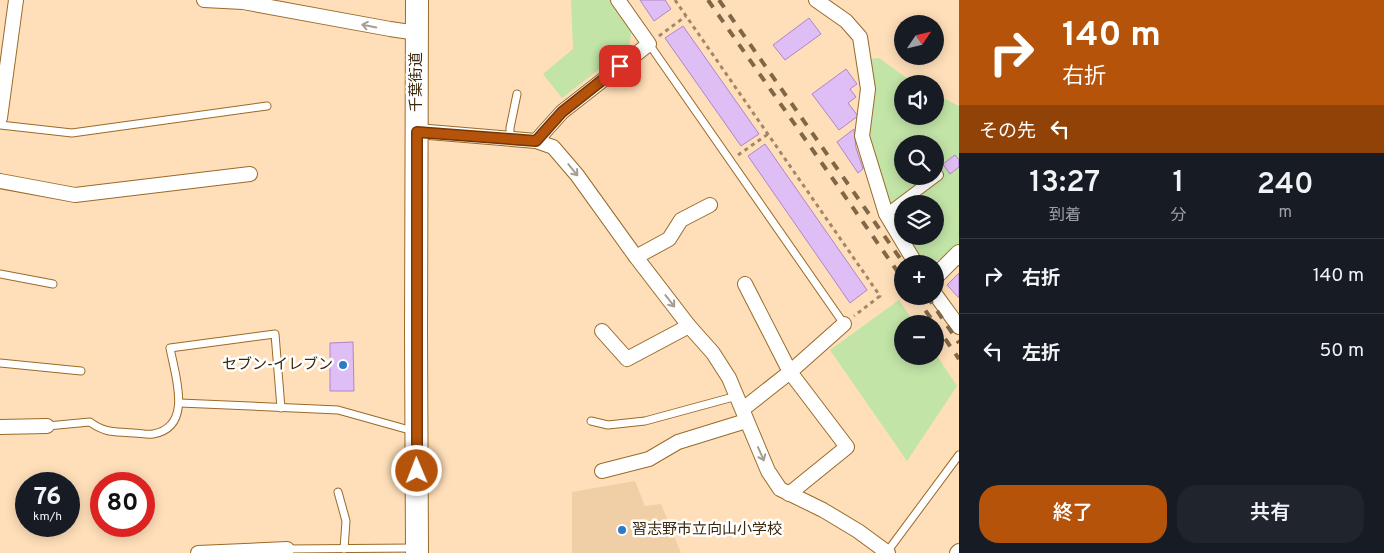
<!DOCTYPE html>
<html lang="ja">
<meta charset="utf-8">
<style>
:root{--surface:#171b24;--page:#20242c;--text:#f1f3f6;--muted:#9ea1a6;--line:#363941;--accent:#b45309}
body{margin:0;font-family:Overpass,"Noto Sans JP",sans-serif;background:var(--page);color:var(--text);height:100vh;display:flex;flex-direction:column;font-size:19px;white-space:nowrap}
*{box-sizing:border-box;margin:0}
p{font-size:16px;color:var(--muted)}
.icon{flex:none;width:28px;height:28px;fill:none;stroke:currentColor;stroke-width:2;stroke-linecap:round;stroke-linejoin:round}
.map{position:relative;flex:1;overflow:hidden}
.panel{display:flex;flex-direction:column;background:var(--surface);width:425px}
.panel>*{flex:none}
.hud{background:#b45309;color:#fff;overflow:hidden}
.needle{width:32px;rotate:55deg}
.tools{position:absolute;left:894px;top:15px;display:grid;gap:10px}
.tools a{display:grid;place-items:center;width:50px;height:50px;border-radius:50%;background:var(--surface);box-shadow:0 2px 12px #0003;font-size:25px}
.speed{position:absolute;left:15px;top:472px;display:flex;gap:10px;font-size:25px;font-weight:700;text-align:center}
.speed>*{display:grid;place-content:center;width:65px;height:65px;border-radius:50%;background:var(--surface);box-shadow:0 2px 12px #0003;line-height:1}
.speed small{font-size:12px;font-weight:400}
.speed .limit{border:8px solid #d22;background:#fff;color:#111}
.pin{position:absolute;display:grid;place-items:center;width:42px;height:42px;color:#fff;margin:-21px;border-radius:10px;box-shadow:0 2px 8px #0006}
.me{position:absolute;width:55px;margin:-28px;rotate:359deg;stroke-linejoin:round;filter:drop-shadow(0 0 4px #0008)}
.turn{display:flex;align-items:center;gap:18px;height:105px;padding:0 20px;font-size:22px}
.turn .icon{width:65px;height:65px;stroke-width:2.5}
.turn b{display:block;font-size:35px;line-height:42px}
.then{display:flex;align-items:center;height:48px;padding:0 20px;background:#0003;gap:10px;font-size:19px}
.eta{display:flex;justify-content:space-evenly;align-items:center;height:85px;text-align:center}
.eta b{font-size:30px;font-weight:600;line-height:35px}
.button{display:flex;gap:10px;margin-top:auto;padding:10px 20px}
.button a{flex:1;height:58px;border-radius:20px;background:var(--accent);color:#fff;font-size:20px;font-weight:600;line-height:58px;text-align:center}
.button a+a{background:var(--page);color:var(--text)}
ul{padding:0;list-style:none}
li{display:flex;align-items:center;gap:15px;height:75px;padding:0 20px;border-top:1px solid var(--line)}
li div{flex:1}
li b{display:block;font-size:19px}
li em{font-style:normal}
main{display:flex;flex:1;min-height:0}
.map>svg:first-child{display:block}
.built{fill:#f0cea6}
.green{fill:#c2e4a7;fill-rule:evenodd}
.building{fill:#dfbdf5;stroke:#ae86c6}
.lines{fill:none;stroke-linecap:round;stroke-linejoin:round}
.service-casing{stroke:#9a6a28;stroke-width:9}
.pedestrian-casing{stroke:#9a6a28;stroke-width:12}
.minor-casing{stroke:#9a6a28;stroke-width:16}
.tertiary-casing{stroke:#9a6a28;stroke-width:18}
.trunk-casing{stroke:#9a6a28;stroke-width:24}
.path{stroke:#a28866;stroke-width:3;stroke-dasharray:4 4;stroke-linecap:butt}
.service{stroke:#fff;stroke-width:7}
.pedestrian{stroke:#fff;stroke-width:10}
.minor{stroke:#fff;stroke-width:14}
.tertiary{stroke:#fff;stroke-width:16}
.trunk{stroke:#fff;stroke-width:22}
.rail{stroke:#806748;stroke-width:4;stroke-dasharray:9 9;stroke-linecap:butt}
.oneway{stroke:#a79e91}
.route-casing{stroke:#753606;stroke-width:12}
.route{stroke:#b45309;stroke-width:9}
.poi-dot{fill:#2c7bcb;stroke:#fff;stroke-width:2}
.labels{text-anchor:middle;dominant-baseline:central;stroke-width:5;stroke-linejoin:round;paint-order:stroke}
.street-label{font-size:15px;fill:#3b270b;stroke:#fff}
.poi-label{font-size:15px;fill:#3b270b;stroke:#fff;text-anchor:end}
</style>
<main>
<div class="map">
<svg width="959" height="553" viewBox="0 0 959 553">
<rect width="100%" height="100%" fill="#ffdfb9"/>
<path class="built" d="M635,481L645,506L661,504L681,553H572V492Z"/>
<g class="green">
<path d="M571,0H612L632,29L629,46L562,98L543,74L573,49Z"/>
<path d="M879,58L915,84H902V116H935V94L959,106V244C950,253 937,264 924,264L904,236H935V204H902V234L871,186L869,140L859,92L868,59ZM902,144H935V176H902Z"/>
<path d="M899,300L915,324H902V356H935V353L957,386L907,461L830,350Z"/>
</g>
<g class="building">
<path d="M640,0H665L671,9L654,21Z"/>
<path d="M809,18L821,34L785,60L773,45Z"/>
<path d="M683,26L759,134L741,146L665,38Z"/>
<path d="M846,69L857,84L850,89L856,97L848,103L858,116L839,130L812,94Z"/>
<path d="M854,129L856,148L863,169L858,173L837,142Z"/>
<path d="M765,144L867,290L850,303L748,156Z"/>
<path d="M955,155L959,160V167L950,174L943,164Z"/>
<path d="M959,273V298L947,285Z"/>
<path d="M353,342L354,391H330V343Z"/>
</g>
<g class="lines">
<g class="service-casing">
<g id="service">
<path d="M649,44L844,324"/>
<path d="M0,125L72,133L267,106"/>
<path d="M510,140V128L517,94"/>
<path d="M0,274L53,284"/>
<path d="M0,363L81,371"/>
<path d="M180,403L338,410L413,431"/>
<path d="M591,421L608,425L645,421L737,396"/>
<path d="M47,426L90,422C106,434 116,431 134,433C140,433 147,435 153,434C194,427 175,375 170,348L275,334L281,408"/>
<path d="M338,492L346,521L344,549"/>
<path d="M287,549L415,548"/>
<path d="M887,552L959,455"/>
</g>
</g>
<g class="pedestrian-casing">
<path id="pedestrian" d="M886,214L938,175"/>
</g>
<g class="minor-casing">
<g id="minor">
<path d="M204,0L243,2L390,29L417,33"/>
<path d="M816,0L846,21L860,37L868,89L862,136L886,214L916,264"/>
<path d="M0,118L16,0"/>
<path d="M417,131L536,141L553,147L577,175L636,257L689,326L713,353L729,378L768,471L780,489L823,510L858,531L888,553"/>
<path d="M536,141L562,112L649,44L618,0"/>
<path d="M0,181L75,195L250,174"/>
<path d="M636,257L669,239L681,220L710,205"/>
<path d="M745,284L790,372L847,447L789,494"/>
<path d="M935,294L959,327"/>
<path d="M602,331L627,359L689,326"/>
<path d="M743,409L790,372L844,324"/>
<path d="M0,427L47,426"/>
<path d="M602,471L649,459L678,442L746,421"/>
<path d="M198,553L287,549"/>
<path d="M957,553L959,551"/>
</g>
</g>
<g class="tertiary-casing">
<path id="tertiary" d="M935,277L959,253"/>
</g>
<g class="trunk-casing">
<path id="trunk" d="M417,0L416,334L417,553"/>
</g>
<g class="path">
<path d="M675,0L880,296L854,316"/>
<path d="M659,36L686,16"/>
<path d="M738,155L768,134"/>
</g>
<use href="#service" class="service"/>
<use href="#pedestrian" class="pedestrian"/>
<use href="#minor" class="minor"/>
<use href="#tertiary" class="tertiary"/>
<use href="#trunk" class="trunk"/>
<g class="rail">
<path d="M708,0L902,278"/>
<path d="M719,0L904,264"/>
<path d="M915,296L935,324"/>
<path d="M927,296L959,343"/>
<path d="M935,324L959,359"/>
</g>
</g>
<defs><path id="oneway-shaft" d="M-6 0H5M1.5-3L5.5 0L1.5 3" fill="none" stroke-width="1.6" stroke-linecap="round" stroke-linejoin="round" transform="scale(1.25)"/></defs>
<g class="oneway">
<use href="#oneway-shaft" transform="translate(369 26) rotate(-169)"/>
<use href="#oneway-shaft" transform="translate(573 170) rotate(51)"/>
<use href="#oneway-shaft" transform="translate(670 301) rotate(52)"/>
<use href="#oneway-shaft" transform="translate(761 454) rotate(66)"/>
</g>
<g class="lines">
<g class="route-casing">
<path id="route" d="M417,471V132L536,141L562,112L620,66"/>
</g>
<use href="#route" class="route"/>
</g>
<g class="poi-dot">
<circle cx="343" cy="365" r="5"/>
<circle cx="622" cy="530" r="5"/>
</g>
<g class="labels">
<g class="street-label">
<text transform="translate(417 82) rotate(-90)">千葉街道</text>
</g>
<g class="poi-label">
<text x="333" y="365">セブン-イレブン</text>
<text x="632" y="530" text-anchor="start">習志野市立向山小学校</text>
</g>
</g>
</svg>
<div class="tools">
<a><svg class="needle" viewBox="-14 -14 28 28"><path d="M0-13l5 13h-10z" fill="#e53935"/><path d="M0 13l5-13h-10z" fill="#9ea1a6"/></svg></a>
<a><svg class="icon" aria-label="sound" viewBox="0 0 24 24"><path d="M4 9h4l5-4v14l-5-4H4zM17 9q2 3 0 6"/></svg></a>
<a><svg class="icon" aria-label="search" viewBox="0 0 24 24"><circle cx="10" cy="10" r="6"/><path d="M15 15l6 6"/></svg></a>
<a><svg class="icon" aria-label="layers" viewBox="0 0 24 24"><path d="M12 4l9 5-9 5-9-5zM3 14l9 5 9-5"/></svg></a>
<a>+</a>
<a>−</a>
</div>
<div class="speed"><div>76<small>km/h</small></div><div class="limit">80</div></div>
<div class="pin" style="left:620px;top:66px;background:#d93025"><svg class="icon" aria-label="arrive" viewBox="0 0 24 24"><path d="M6 21V4h12l-3 4 3 4H6"/></svg></div>
<svg class="me" style="left:417px;top:471px" viewBox="-20 -20 40 40"><circle r="17" fill="#b45309" stroke="#fff" stroke-width="3"/><path d="M0-11L8 9 0 5-8 9z" fill="#fff"/></svg>
</div>
<section class="panel">
<div class="hud">
<div class="turn"><svg class="icon" aria-label="right" viewBox="0 0 24 24"><path d="M7 20v-9h11M14 6l5 5-5 5"/></svg><div><b>140 m</b>右折</div></div>
<div class="then">その先<svg class="icon" aria-label="left" viewBox="0 0 24 24"><path d="M17 20v-9H6M10 6l-5 5 5 5"/></svg></div>
</div>
<div class="eta">
<div><b>13:27</b><p>到着</p></div>
<div><b>1</b><p>分</p></div>
<div><b>240</b><p>m</p></div>
</div>
<ul>
<li><svg class="icon" aria-label="right" viewBox="0 0 24 24"><path d="M7 20v-9h11M14 6l5 5-5 5"/></svg><div><b>右折</b></div><em>140 m</em></li>
<li><svg class="icon" aria-label="left" viewBox="0 0 24 24"><path d="M17 20v-9H6M10 6l-5 5 5 5"/></svg><div><b>左折</b></div><em>50 m</em></li>
</ul>
<div class="button"><a>終了</a><a>共有</a></div>
</section>
</main>
